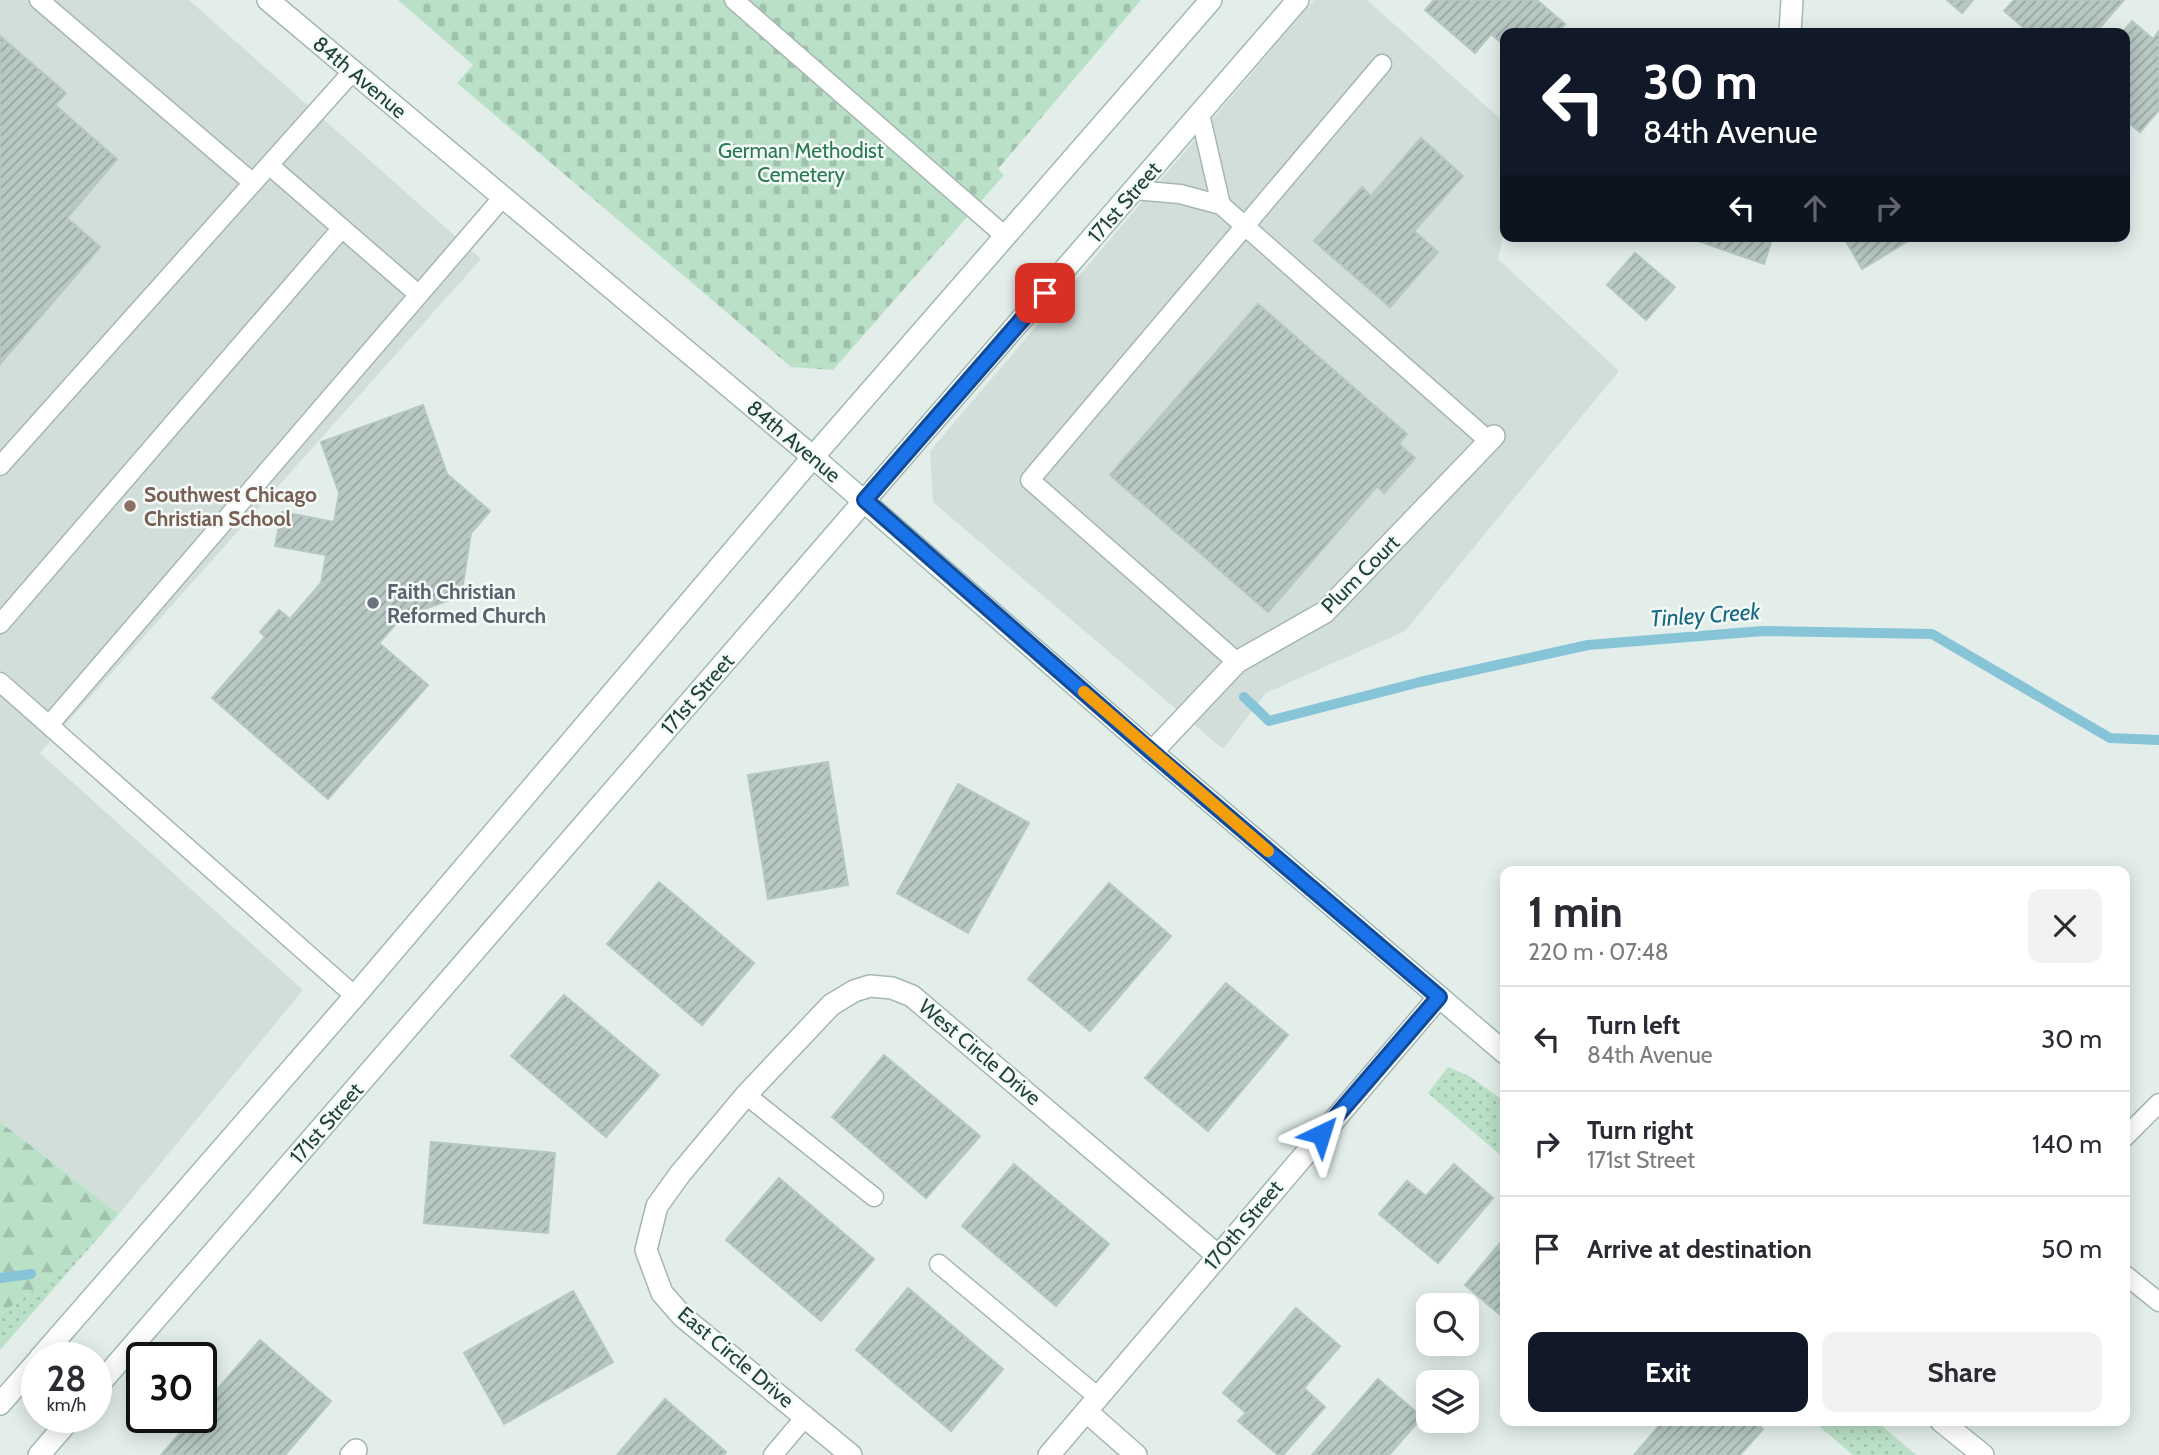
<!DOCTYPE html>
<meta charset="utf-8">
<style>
:root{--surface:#fff;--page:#f2f2f3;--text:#2b2b33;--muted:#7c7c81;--line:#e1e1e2;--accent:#111827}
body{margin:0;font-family:Cabin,sans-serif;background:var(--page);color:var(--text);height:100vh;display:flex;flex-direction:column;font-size:26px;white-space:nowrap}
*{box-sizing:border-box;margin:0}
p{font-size:23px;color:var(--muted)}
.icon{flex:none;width:38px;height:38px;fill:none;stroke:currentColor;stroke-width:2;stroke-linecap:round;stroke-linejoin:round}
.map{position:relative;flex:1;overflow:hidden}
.drawer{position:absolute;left:1500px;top:866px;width:630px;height:560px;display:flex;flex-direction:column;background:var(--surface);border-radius:14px;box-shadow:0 4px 18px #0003}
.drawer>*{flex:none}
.banner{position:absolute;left:1500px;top:28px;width:630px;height:214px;border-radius:14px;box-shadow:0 4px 18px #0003;background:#111827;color:#fff;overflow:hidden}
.tools{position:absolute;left:1416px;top:1293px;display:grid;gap:14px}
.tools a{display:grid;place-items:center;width:63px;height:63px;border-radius:14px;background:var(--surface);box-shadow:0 4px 18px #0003;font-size:35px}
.speed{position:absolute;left:21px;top:1342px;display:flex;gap:14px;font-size:35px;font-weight:700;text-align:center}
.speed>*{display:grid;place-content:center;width:91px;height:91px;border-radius:50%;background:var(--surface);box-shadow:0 4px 18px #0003;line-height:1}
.speed small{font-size:18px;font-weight:400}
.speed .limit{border:4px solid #111;border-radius:10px;background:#fff;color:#111}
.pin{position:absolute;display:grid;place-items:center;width:60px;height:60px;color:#fff;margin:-30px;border-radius:14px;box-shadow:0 4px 10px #0006}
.me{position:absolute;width:77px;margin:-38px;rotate:41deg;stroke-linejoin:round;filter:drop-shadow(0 0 5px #0008)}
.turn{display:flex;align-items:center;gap:24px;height:147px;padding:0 28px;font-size:32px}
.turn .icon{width:91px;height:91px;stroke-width:2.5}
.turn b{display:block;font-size:49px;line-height:60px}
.lanes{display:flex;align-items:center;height:66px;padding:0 28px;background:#0003;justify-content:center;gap:35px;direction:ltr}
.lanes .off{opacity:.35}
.round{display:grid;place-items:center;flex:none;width:74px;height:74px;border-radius:14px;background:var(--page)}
.head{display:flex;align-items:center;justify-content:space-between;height:119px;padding:0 28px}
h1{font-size:42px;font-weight:800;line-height:52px}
.cta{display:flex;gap:14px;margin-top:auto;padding:14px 28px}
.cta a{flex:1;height:80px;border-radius:14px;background:var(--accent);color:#fff;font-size:28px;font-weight:800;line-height:80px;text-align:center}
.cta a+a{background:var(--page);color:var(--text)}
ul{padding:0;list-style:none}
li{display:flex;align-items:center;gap:21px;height:105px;padding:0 28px;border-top:2px solid var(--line)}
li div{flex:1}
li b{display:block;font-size:26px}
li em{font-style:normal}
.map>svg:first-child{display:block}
.built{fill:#d1ded9}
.green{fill:url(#green-dots)}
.forest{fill:url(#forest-firs)}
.cemetery{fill:url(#cemetery-stones)}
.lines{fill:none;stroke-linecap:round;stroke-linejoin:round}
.stream{stroke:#87c4d7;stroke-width:10}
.building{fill:url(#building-hatch);stroke:#b4c8c1;stroke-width:2}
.lane-casing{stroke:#a5b7b2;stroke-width:21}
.street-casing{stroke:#a5b7b2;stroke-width:24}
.secondary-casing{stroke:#a0bab3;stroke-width:24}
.lane{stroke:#fff;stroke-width:18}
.street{stroke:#fff;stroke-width:21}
.secondary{stroke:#fff;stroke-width:21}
.route-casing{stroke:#114b97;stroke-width:18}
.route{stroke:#1a73e8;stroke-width:12}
.slow{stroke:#f59e0b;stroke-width:12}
.education-dot{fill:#8d6e63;stroke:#f4faf7;stroke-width:2.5}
.worship-dot{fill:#6b7280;stroke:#f4faf7;stroke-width:2.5}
.labels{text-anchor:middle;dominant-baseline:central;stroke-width:5;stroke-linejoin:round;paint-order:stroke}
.street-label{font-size:21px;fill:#21413b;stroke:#f4faf7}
.park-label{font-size:21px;fill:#287b4f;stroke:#f4faf7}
.education-label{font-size:21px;font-weight:bold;fill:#785e54;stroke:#f4faf7;text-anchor:start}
.worship-label{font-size:21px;font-weight:bold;fill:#5b616d;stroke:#f4faf7;text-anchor:start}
.water-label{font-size:23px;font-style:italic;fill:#166782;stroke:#f4faf7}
</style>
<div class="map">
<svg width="2159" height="1455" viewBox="0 0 2159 1455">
<defs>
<pattern id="green-dots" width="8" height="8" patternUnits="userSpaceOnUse" patternTransform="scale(1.75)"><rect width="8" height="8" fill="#bae0c7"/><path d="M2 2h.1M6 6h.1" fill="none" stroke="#a0c1ac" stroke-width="1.8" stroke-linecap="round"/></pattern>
<pattern id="forest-firs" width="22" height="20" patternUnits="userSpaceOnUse" patternTransform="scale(1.75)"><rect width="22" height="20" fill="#bae0c7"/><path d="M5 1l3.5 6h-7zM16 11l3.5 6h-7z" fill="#a0c1ac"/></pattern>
<pattern id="cemetery-stones" width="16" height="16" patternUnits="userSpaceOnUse" patternTransform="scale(1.75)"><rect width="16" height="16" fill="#bae0c7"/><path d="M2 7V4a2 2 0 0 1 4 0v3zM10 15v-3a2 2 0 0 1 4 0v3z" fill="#a0c1ac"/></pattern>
<pattern id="building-hatch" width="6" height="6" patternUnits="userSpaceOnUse" patternTransform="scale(1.75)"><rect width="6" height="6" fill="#b8c9c3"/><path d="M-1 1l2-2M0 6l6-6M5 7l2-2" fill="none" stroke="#95a5a0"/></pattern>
</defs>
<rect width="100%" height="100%" fill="#e3eeea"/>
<g class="built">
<path d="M0,0H189L481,259L40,753L303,990L119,1214L0,1122Z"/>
<path d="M1314,0H1367L1505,123V227L1498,259L1619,371L1405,631L1266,693L1223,749L933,502L930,451Z"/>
</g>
<g class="green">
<path d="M1448,1067L1471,1077L1505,1102V1159L1428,1093Z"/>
<path d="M119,1214L0,1350V1314L55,1275Z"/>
<path d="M1813,1421H1876L1916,1455H1853Z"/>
</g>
<path class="forest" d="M0,1122L119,1214L55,1275L0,1314Z"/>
<path class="cemetery" d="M398,0H1141L998,169L1004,175L833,370L791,367L457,83L473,65Z"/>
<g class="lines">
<g class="stream">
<path d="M1244,697L1269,721L1420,682L1588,645L1763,631L1932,634L2110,738L2159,740"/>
<path d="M0,1278L31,1274"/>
</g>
</g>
<g class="building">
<path d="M1434,0H1537L1565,24L1557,33H1505V46L1491,34L1475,53L1425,10Z"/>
<path d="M1947,0H1973L1962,13Z"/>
<path d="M2014,0H2124L2095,33H2030L2004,11Z"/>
<path d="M2132,21L2153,39L2159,31V110L2140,132L2124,119V33H2122Z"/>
<path d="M0,36L66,93L55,105L117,159L67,218L100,247L0,364Z"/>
<path d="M1421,138L1463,176L1414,231L1438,252L1390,307L1314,241L1362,187L1371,196Z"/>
<path d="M1690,236H1773L1764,264L1690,238Z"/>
<path d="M1843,236H1916L1862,269Z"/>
<path d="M1635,253L1675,287L1646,320L1607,285Z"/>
<path d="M1258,304L1407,434L1399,444L1415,458L1384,493L1377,486L1268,612L1110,475Z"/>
<path d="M423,405L447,474L490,511L471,533L461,596L402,617L379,643L428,685L328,799L212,698L265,637L260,632L279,610L290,619L321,583L326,555L275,546L282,512L334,522L339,493L321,442Z"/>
<path d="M828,762L848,885L768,899L748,775Z"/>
<path d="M958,784L1029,823L968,933L897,893Z"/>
<path d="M659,882L754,963L702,1025L607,944Z"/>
<path d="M1109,883L1171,936L1090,1031L1028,979Z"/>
<path d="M1226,983L1288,1035L1208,1131L1145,1078Z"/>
<path d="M564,995L659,1075L606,1137L511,1056Z"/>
<path d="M884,1055L980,1136L926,1198L832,1117Z"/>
<path d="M431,1142L555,1153L548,1233L424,1223Z"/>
<path d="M1014,1164L1109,1244L1056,1306L962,1226Z"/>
<path d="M1454,1164L1493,1198L1438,1263L1379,1214L1407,1181L1426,1196Z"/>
<path d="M779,1178L874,1259L821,1321L726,1240Z"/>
<path d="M1505,1237V1319L1465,1285Z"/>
<path d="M908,1288L1003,1369L951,1431L856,1350Z"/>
<path d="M573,1291L613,1362L504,1424L464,1353Z"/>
<path d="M1296,1308L1340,1346L1304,1388L1325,1407L1283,1455H1278L1238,1421L1246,1413L1223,1393Z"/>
<path d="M260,1340L331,1401L285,1455H161L193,1418H201V1408Z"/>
<path d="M1378,1379L1422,1417L1389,1455H1312Z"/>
<path d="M665,1399L726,1452L724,1455H617Z"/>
<path d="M1663,1421H1753L1763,1429L1740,1455H1634Z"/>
</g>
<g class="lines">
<g class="lane-casing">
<g id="lane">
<path d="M39,0L253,183"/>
<path d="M734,0L1005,236"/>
<path d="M1200,114L1221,205"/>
<path d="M269,165L418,294"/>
<path d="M1134,190L1180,194L1221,205L1489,441"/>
<path d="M0,466L353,71"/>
<path d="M0,624L342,228"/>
<path d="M1237,662L1030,480L1382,64"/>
<path d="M0,682L355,996"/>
<path d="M50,724L503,197"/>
<path d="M746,1095L874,1197"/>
<path d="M2124,1138L2159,1103"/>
<path d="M939,1264L1098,1397"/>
<path d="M2124,1274L2159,1302"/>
<path d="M773,1455L806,1416"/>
</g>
</g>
<g class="street-casing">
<g id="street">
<path d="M268,0L813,457"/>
<path d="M1790,33L1792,0"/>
<path d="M1152,752L1237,662L1325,612L1494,436"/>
<path d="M1087,1412L1136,1455"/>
<path d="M351,1455L356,1450"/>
<path d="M851,1455L683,1317L662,1293L646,1250L657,1206L680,1174L746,1095L831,1005L854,991L870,986L892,988L912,996L1217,1255"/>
<path d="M1049,1455L1439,997"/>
</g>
</g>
<g class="secondary-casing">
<g id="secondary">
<path d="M813,457L1152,752L1505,1053"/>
<path d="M40,1358L355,996L813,457L1211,0"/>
<path d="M96,1388L1298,0"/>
<path d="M0,1404L37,1362"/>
<path d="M1941,1421L1983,1455"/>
<path d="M39,1455L71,1418"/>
</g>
</g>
<use href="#lane" class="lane"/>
<use href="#street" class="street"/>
<use href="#secondary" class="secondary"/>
</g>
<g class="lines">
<g class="route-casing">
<path id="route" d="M1045,293L865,500L1152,752L1439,997L1321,1134"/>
</g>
<use href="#route" class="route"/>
<path class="slow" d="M1084,692L1268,851"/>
</g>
<circle class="education-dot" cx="130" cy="506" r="7"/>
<circle class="worship-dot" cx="373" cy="603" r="7"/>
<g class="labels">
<g class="street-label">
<text transform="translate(360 77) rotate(40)">84th Avenue</text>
<text transform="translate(1124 202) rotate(-49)">171st Street</text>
<text transform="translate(794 441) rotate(40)">84th Avenue</text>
<text transform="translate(1360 574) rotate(-45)">Plum Court</text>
<text transform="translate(697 694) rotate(-49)">171st Street</text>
<text transform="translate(980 1052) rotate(40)">West Circle Drive</text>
<text transform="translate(326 1123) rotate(-49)">171st Street</text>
<text transform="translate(1243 1225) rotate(-50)">170th Street</text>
<text transform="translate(736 1357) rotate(40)">East Circle Drive</text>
</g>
<g class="park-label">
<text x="801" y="150">German Methodist<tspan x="801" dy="24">Cemetery</tspan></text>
</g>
<g class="education-label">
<text x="144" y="494">Southwest Chicago<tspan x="144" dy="24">Christian School</tspan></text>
</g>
<g class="worship-label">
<text x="387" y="591">Faith Christian<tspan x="387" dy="24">Reformed Church</tspan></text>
</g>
<g class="water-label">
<text transform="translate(1705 615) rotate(-4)">Tinley Creek</text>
</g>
</g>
</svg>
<div class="tools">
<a><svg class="icon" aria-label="search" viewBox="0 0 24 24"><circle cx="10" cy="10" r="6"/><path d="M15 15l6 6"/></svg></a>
<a><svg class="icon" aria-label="layers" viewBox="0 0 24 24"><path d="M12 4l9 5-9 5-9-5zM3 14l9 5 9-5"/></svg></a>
</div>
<div class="speed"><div>28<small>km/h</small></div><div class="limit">30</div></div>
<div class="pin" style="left:1045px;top:293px;background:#d93025"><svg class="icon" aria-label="arrive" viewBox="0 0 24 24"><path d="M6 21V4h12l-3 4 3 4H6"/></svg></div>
<svg class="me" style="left:1321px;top:1134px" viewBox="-20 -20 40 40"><path d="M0-17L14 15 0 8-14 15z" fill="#1a73e8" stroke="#fff" stroke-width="4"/></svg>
<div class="banner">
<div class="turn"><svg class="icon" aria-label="left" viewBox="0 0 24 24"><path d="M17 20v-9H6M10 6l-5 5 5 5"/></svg><div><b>30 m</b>84th Avenue</div></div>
<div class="lanes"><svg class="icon" aria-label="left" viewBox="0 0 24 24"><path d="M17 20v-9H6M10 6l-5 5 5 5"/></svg><svg class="icon off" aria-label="ahead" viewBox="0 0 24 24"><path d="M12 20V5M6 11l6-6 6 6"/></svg><svg class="icon off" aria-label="right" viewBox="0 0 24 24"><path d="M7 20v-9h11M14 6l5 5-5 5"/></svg></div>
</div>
<section class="drawer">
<div class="head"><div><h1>1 min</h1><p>220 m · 07:48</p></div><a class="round"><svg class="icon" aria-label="close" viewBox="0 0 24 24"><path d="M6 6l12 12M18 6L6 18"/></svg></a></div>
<ul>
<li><svg class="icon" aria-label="left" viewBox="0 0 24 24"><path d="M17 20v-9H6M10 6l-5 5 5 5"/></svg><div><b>Turn left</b><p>84th Avenue</p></div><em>30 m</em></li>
<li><svg class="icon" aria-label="right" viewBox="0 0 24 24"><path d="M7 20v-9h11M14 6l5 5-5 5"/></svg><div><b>Turn right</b><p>171st Street</p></div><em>140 m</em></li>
<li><svg class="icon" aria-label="arrive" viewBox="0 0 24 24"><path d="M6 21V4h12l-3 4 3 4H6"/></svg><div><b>Arrive at destination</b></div><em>50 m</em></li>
</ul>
<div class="cta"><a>Exit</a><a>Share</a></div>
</section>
</div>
